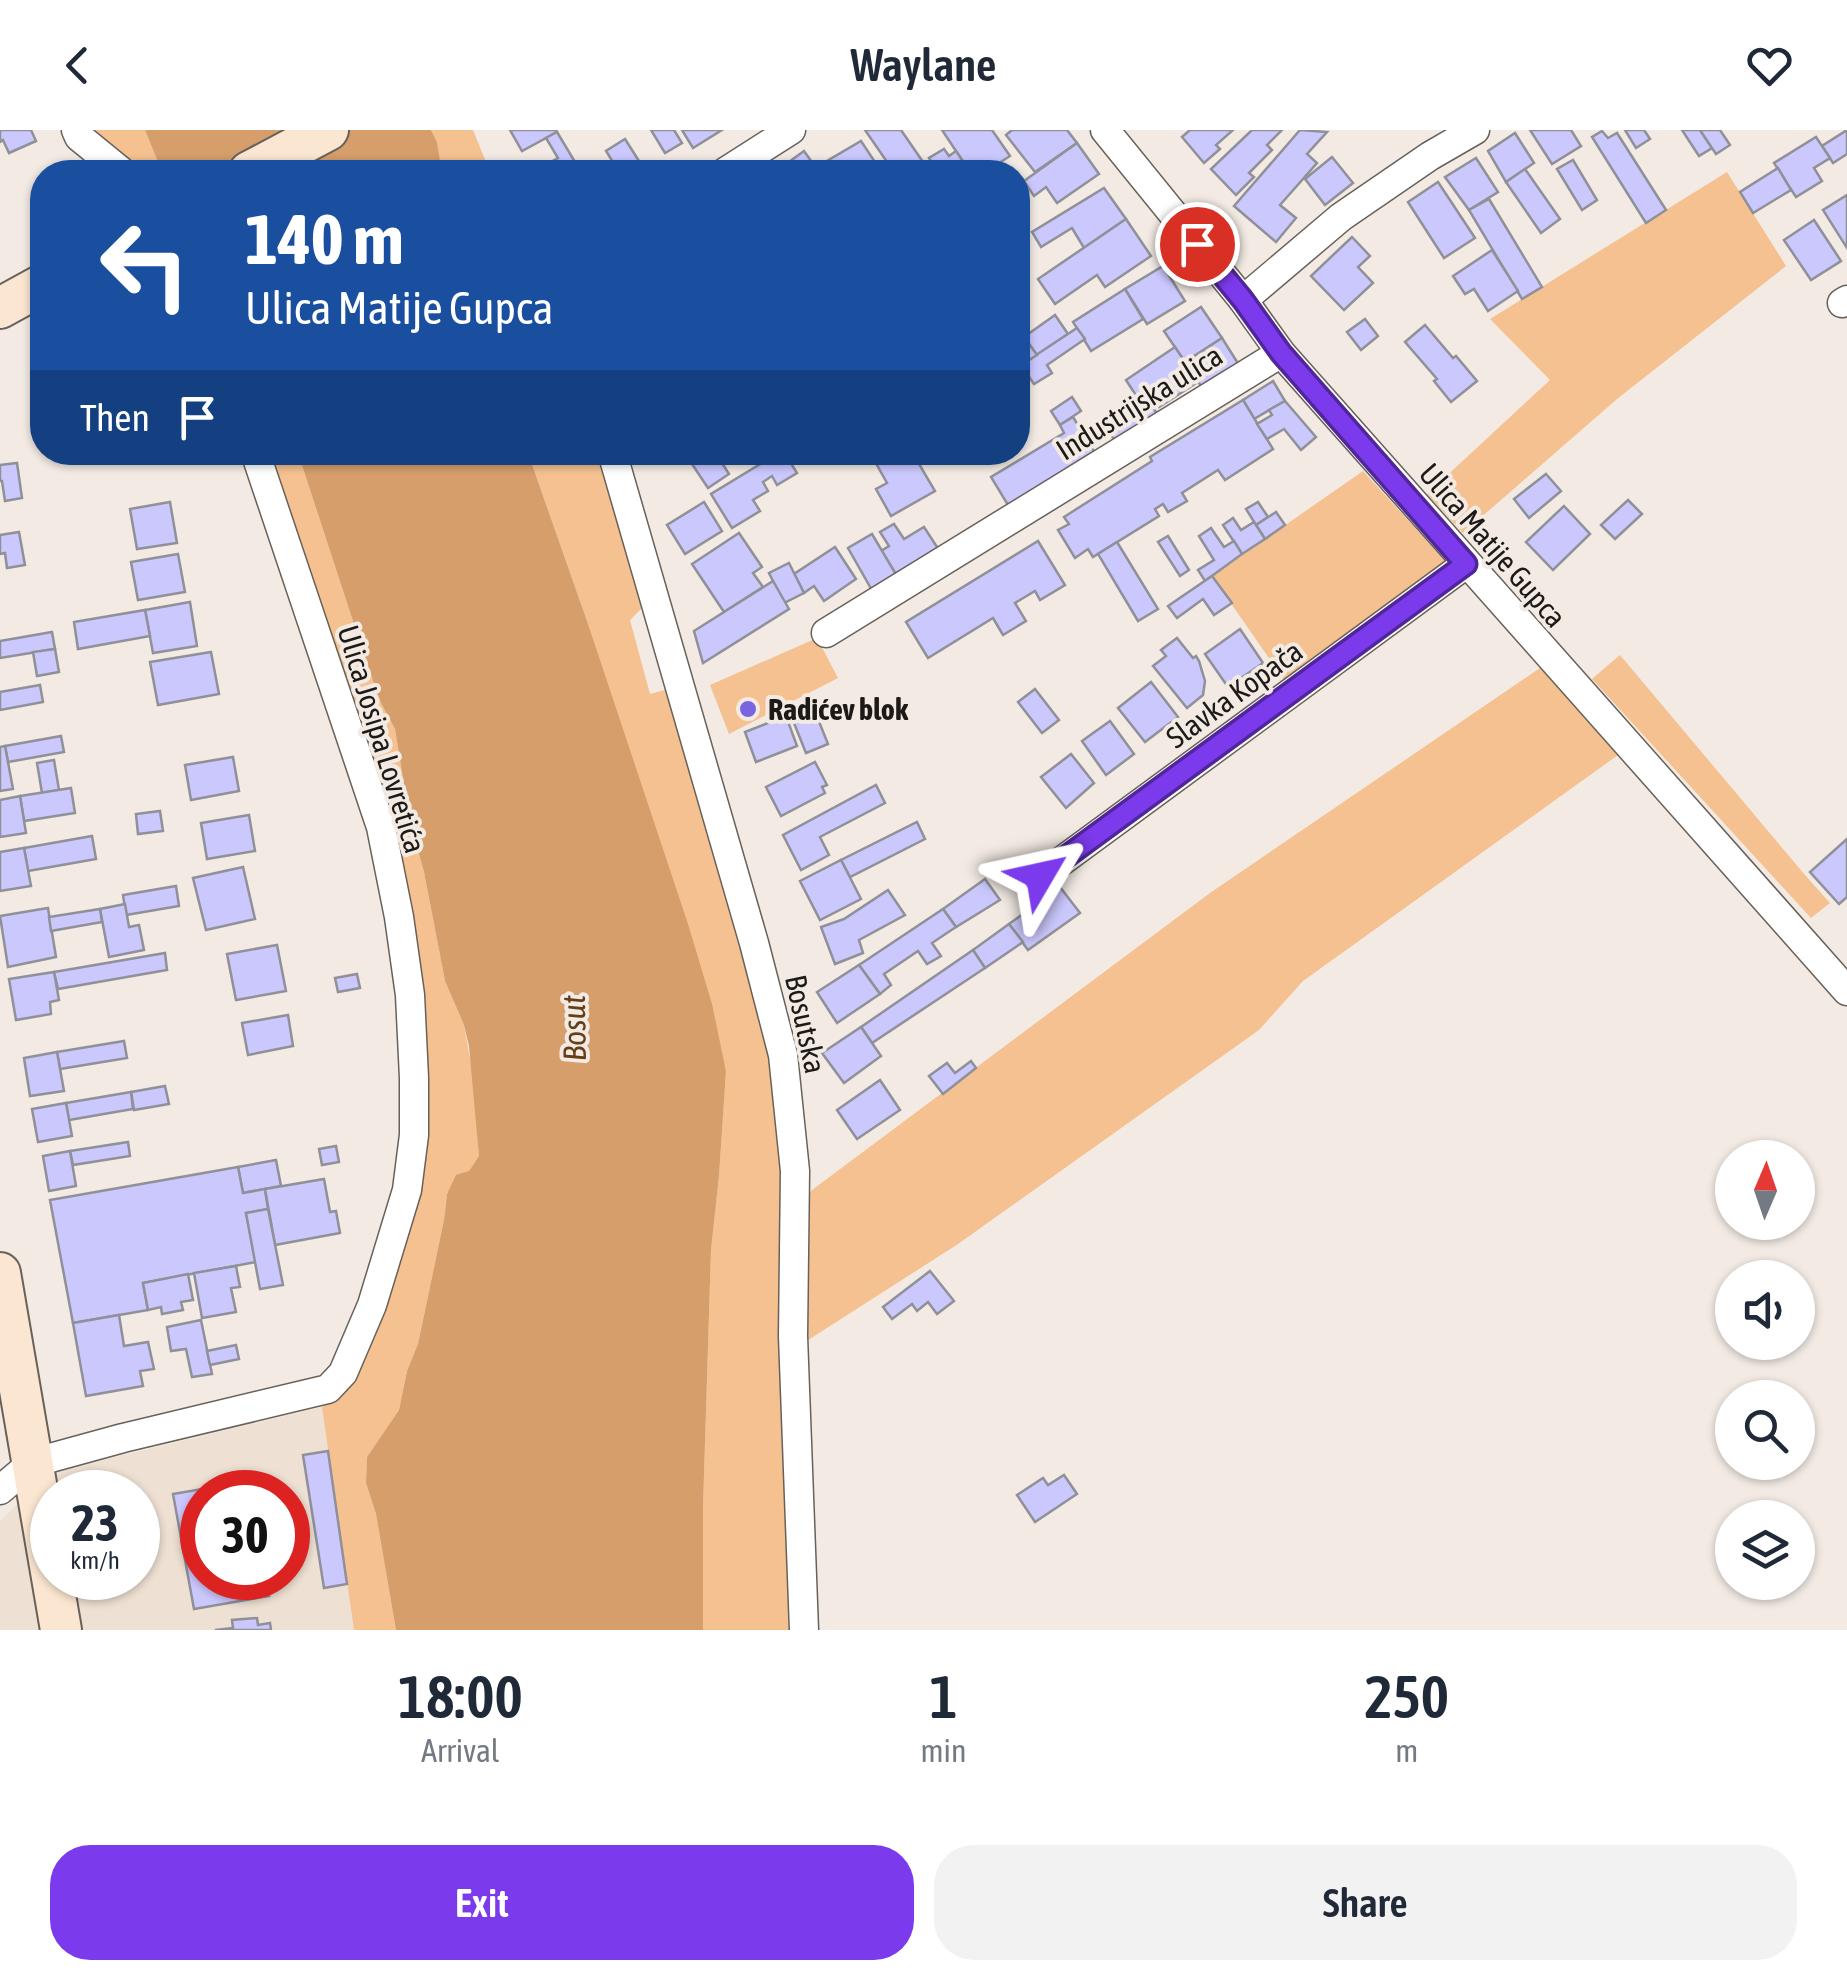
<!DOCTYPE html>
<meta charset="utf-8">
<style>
:root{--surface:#fff;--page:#f2f2f3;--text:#1f2937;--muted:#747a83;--accent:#7c3aed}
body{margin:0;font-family:"Asap Condensed",sans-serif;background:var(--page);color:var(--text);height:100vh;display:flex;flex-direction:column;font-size:38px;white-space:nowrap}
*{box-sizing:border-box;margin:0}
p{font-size:32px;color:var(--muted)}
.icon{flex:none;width:55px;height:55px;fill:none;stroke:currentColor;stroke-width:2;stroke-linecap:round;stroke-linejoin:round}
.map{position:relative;height:1500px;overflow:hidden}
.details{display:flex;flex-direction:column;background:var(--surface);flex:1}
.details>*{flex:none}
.top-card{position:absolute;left:30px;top:30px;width:1000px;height:305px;border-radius:40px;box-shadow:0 2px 8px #0004;background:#1a4fa0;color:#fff;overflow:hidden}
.needle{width:65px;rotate:2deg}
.controls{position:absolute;left:1715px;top:1010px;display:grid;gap:20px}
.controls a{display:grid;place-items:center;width:100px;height:100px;border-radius:50%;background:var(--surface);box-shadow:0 2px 8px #0004;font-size:50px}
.speed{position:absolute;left:30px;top:1340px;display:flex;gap:20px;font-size:50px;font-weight:700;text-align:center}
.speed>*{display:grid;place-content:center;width:130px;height:130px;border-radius:50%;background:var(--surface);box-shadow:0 2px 8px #0004;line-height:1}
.speed small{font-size:25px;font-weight:400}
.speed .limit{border:15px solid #d22;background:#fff;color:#111}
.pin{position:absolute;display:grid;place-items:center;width:85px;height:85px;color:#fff;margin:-42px;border:5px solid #fff;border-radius:50%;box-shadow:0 2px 10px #0007}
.me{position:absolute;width:110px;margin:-55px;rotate:54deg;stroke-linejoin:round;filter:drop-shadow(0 0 8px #0008)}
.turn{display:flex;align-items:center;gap:35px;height:210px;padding:0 50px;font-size:45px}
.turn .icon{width:130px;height:130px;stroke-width:2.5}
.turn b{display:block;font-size:70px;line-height:85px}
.then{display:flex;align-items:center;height:95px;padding:0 50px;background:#0003;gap:20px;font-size:38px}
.eta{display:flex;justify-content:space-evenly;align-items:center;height:170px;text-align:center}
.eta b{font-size:60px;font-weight:600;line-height:70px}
.action{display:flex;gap:20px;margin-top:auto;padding:20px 50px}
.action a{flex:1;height:115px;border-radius:40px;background:var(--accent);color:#fff;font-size:40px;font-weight:600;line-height:115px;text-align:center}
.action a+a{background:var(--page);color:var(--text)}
header{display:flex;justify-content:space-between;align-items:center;height:130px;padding:0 50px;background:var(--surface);font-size:45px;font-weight:600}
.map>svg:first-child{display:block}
.built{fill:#eee0d3;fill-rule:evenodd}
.green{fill:#f5c190}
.water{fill:#d59e6b}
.building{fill:#cbc8fe;stroke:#909099;stroke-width:2.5}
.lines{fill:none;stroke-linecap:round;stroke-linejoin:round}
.minor-casing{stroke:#68615a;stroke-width:31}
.secondary-casing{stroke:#68615a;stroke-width:44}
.minor{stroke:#fff;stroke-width:28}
.secondary{stroke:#fbe6d1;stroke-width:40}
.route-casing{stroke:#51269a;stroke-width:25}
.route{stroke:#7c3aed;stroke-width:18}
.poi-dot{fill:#7965e0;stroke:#f2eae3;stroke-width:4}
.labels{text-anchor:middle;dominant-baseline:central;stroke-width:8;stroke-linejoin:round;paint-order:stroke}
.street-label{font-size:30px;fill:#1c1917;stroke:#f2eae3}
.poi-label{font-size:30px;font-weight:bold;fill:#1c1917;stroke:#f2eae3;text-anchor:start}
.water-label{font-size:32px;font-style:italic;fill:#633e17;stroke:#f2eae3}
</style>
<header><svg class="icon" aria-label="back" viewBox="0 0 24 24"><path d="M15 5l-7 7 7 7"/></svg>Waylane<svg class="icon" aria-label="heart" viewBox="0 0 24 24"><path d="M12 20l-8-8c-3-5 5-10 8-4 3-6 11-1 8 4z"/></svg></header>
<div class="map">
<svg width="1847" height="1500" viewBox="0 0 1847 1500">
<rect width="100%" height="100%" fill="#f2eae3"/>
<path class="built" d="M322,1277L354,1500H0V1391L50,1343ZM52,1362H138V1448H52ZM202,1362H288V1448H202Z"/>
<g class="green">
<path d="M88,0H145L162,42H137L111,24Z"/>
<path d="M431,0H473L490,42H442L437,12Z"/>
<path d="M1727,42L1786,136L1617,269L1463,403L1427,364L1550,250L1490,189Z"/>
<path d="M264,323H298L366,531L381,573L395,599L410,692L424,742L445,851L464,895L474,951L479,1026L469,1041L447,1063L444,1090L418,1214L407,1241L399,1280L367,1327L366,1353L376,1384L396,1500H354L322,1277L339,1267L347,1257L379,1183L419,878Z"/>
<path d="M528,323H601L645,475L630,490L650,564L665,560L711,708L773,927L778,970L798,1500H703V1377L711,1120L719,1046L726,940L587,491Z"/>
<path d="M1363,341L1449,435L1287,554L1212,446Z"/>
<path d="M817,508L838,548L729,604L710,555Z"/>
<path d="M1620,525L1805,745L1830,773L1811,788L1592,549Z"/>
<path d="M1543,536L1571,566L1618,625L1303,851L1259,900L958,1114L805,1212L802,1072L812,1060L1210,763Z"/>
</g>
<g class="water">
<path d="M145,0H431L437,12L442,42H162Z"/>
<path d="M298,323H528L587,491L688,794L712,874L726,941L719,1046L711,1120L703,1378V1500H396L376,1384L366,1353L367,1327L399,1280L407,1241L418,1214L444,1090L447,1064L456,1045L469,1041L479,1026L469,916L464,895L445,851L424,742L410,692L395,599L381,573L366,531Z"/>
</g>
<g class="building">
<path d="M0,0H31L36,11L9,23L3,10L0,12Z"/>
<path d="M510,0H556L557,2L522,21Z"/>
<path d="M651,0H674L682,13L665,23Z"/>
<path d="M682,0H722L693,18Z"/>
<path d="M865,0H901L923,32L907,42H894Z"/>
<path d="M942,0H992L1010,26L985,42H970Z"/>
<path d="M1012,0H1067L1077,13L1035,42L1006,5Z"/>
<path d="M1190,0H1233L1216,15L1220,19L1204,33L1182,7Z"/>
<path d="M1252,0H1282L1267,15L1272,20L1249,43L1254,47L1236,65L1211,39Z"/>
<path d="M1300,0L1327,2L1307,24L1317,33L1280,75L1296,88L1276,112L1234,76Z"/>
<path d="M1530,0H1571L1581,16L1552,34Z"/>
<path d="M1625,0H1644L1650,9L1636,18Z"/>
<path d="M1682,0H1700L1712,18L1699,26Z"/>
<path d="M1700,0H1720L1730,15L1716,24Z"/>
<path d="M1847,0V24L1833,33L1822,16Z"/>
<path d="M1602,1L1608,8L1617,3L1666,80L1646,93L1592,7Z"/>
<path d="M557,2L581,42H558L551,32L558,28L546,8Z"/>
<path d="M1515,3L1534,33L1506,52L1488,21Z"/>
<path d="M1816,7L1830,28L1814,38L1822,51L1796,67L1774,33Z"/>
<path d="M625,9L646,42H619L606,21Z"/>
<path d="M861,11L875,32L859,42H834L827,31Z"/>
<path d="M1077,13L1099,44L1057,73L1046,57L1034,66L1024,51Z"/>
<path d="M944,19L949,26L956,21L970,42H930L936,39L929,28Z"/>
<path d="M804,21L819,42H780L778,40Z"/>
<path d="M1332,27L1353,53L1325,75L1305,49Z"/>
<path d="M1476,28L1498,62L1469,80L1445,47Z"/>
<path d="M1573,30L1597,70L1582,80L1557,39Z"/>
<path d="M1778,38L1791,60L1753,83L1740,62Z"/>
<path d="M1525,39L1560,89L1541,103L1506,52Z"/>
<path d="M1438,52L1475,108L1444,128L1408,72Z"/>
<path d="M1104,58L1126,89L1084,118L1072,98L1041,117L1032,102Z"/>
<path d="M1847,65V118L1823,80Z"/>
<path d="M1489,69L1542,157L1522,169L1469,80Z"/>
<path d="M1126,89L1151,126L1105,157L1097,145L1055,174L1038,149Z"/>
<path d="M1814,90L1841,131L1811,150L1784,110Z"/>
<path d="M1352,107L1370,126L1358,137L1373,153L1344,180L1311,146Z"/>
<path d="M1492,120L1518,161L1488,181L1474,159L1465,164L1453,146Z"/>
<path d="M1163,136L1185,171L1147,194L1125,159Z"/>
<path d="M1125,159L1143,189L1091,221L1073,192Z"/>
<path d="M1201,177L1222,208L1185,232L1164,201Z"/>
<path d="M1055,185L1068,204L1037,225L1024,207Z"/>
<path d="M1365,189L1378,206L1361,220L1347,202Z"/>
<path d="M1425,195L1453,228L1456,226L1477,251L1451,272L1434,251L1437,249L1405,212Z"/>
<path d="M1077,198L1085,209L1047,235L1052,243L1034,254L1021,235Z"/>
<path d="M1024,207L1037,225L1023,234L1018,226V212Z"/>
<path d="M1222,208L1239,235L1203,259L1185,232Z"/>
<path d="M1175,217L1198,252L1159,277L1147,260L1137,267L1126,250Z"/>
<path d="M1273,251L1285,271L1254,289L1243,270Z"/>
<path d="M1072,267L1081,281L1060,295L1051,281Z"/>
<path d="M1243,270L1273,319L1225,350L1218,340L1182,363L1187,371L1168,382L1163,374L1155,379L1159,386L1093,427L1088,419L1075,428L1058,400L1069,394L1064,387L1152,331L1150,327Z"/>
<path d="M1285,271L1316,307L1301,320L1284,299L1267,309L1257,294L1272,285L1269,280Z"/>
<path d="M1153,277L1160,289L1118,316L1110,303Z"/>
<path d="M1073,287L1095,323L1008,375L991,347L1064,303L1060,295Z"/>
<path d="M697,322H715L729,344L708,358L688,328Z"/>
<path d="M780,322H784L797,343L777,355L772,346L763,352L768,361L753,370L760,381L732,398L711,364Z"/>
<path d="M864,322H912L935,361L891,386L876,359L887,353L873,328L868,331Z"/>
<path d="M17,333L22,368L5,371L2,351H0V335Z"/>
<path d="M1546,344L1561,361L1529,388L1514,369Z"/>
<path d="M1628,370L1642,384L1615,409L1601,395Z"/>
<path d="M170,372L177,413L137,419L130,379Z"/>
<path d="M704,372L722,401L685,424L667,395Z"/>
<path d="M1258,372L1268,387L1256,395L1246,379Z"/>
<path d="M1564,376L1590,404L1553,440L1526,412Z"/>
<path d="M1276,382L1285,395L1265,409L1256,395Z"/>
<path d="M1233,388L1241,400L1254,392L1265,409L1242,424L1223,395Z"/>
<path d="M894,394L904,409L924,397L939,420L897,446L881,421L889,416L880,402Z"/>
<path d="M1211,398L1224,417L1234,411L1242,424L1205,451L1198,440L1214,430L1199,406Z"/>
<path d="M19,402L25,435L7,438L5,423L0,424V405Z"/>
<path d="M739,403L762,437L753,443L763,457L724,482L692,434Z"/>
<path d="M872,404L897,446L873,462L848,418Z"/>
<path d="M1168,406L1189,440L1180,446L1158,412Z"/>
<path d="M1038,411L1065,455L1040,470L1035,461L1015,473L1026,491L1003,505L993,488L928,528L906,492Z"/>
<path d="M1117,412L1158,479L1138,491L1098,424Z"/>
<path d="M835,417L856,449L824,471L814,456L804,463L794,444Z"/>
<path d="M178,424L185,462L138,470L131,432Z"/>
<path d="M789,433L804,463L784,473L769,443Z"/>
<path d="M1212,446L1232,473L1214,485L1203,469L1177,488L1168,476Z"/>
<path d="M773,451L789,479L703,533L694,501Z"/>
<path d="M190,472L197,516L153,523L145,480Z"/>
<path d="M145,480L150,506L78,519L74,492Z"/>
<path d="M1240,499L1263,533L1228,557L1205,524Z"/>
<path d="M52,502L55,519L0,528V511Z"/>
<path d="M1177,508L1193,528L1196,526L1199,531L1205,551L1203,565L1187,578L1153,536L1166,526L1161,520Z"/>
<path d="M55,519L59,542L37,546L33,522Z"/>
<path d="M211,522L219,564L158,575L150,532Z"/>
<path d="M1151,552L1178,587L1145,612L1118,578Z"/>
<path d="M40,555L43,572L0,580V562Z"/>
<path d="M1035,559L1059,590L1042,603L1018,572Z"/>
<path d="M812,574L828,614L806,623L790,583Z"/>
<path d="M786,586L797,616L756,632L745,602Z"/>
<path d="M1110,591L1134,624L1106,645L1082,611Z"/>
<path d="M61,606L64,622L8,632L5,616Z"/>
<path d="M5,616L13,659L0,661V617Z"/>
<path d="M1071,624L1094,653L1066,678L1041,647Z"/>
<path d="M233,627L239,661L191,670L185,635Z"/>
<path d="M54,630L59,660L42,663L37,633Z"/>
<path d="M815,632L827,655L822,657L825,663L781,686L766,657Z"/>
<path d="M876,655L885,673L820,707L829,725L801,740L783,705Z"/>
<path d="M71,658L75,683L24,691L20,666Z"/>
<path d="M20,666L26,703L0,707V670Z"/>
<path d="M160,681L163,701L138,704L136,684Z"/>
<path d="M249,685L255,721L207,729L201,693Z"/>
<path d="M917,692L925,709L850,747L841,730Z"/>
<path d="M92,706L96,729L28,741L24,718Z"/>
<path d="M1847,709V767L1839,774L1810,742Z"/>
<path d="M24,718L31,756L0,761V722Z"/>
<path d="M841,730L861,769L820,790L800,751Z"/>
<path d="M243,737L255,789L206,800L193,748Z"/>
<path d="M985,749L1000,770L956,797L943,779Z"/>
<path d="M176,756L179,776L126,785L123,765Z"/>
<path d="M1060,757L1080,783L1028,820L1009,794Z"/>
<path d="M888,760L905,785L859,810L863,823L835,834L821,797L844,789Z"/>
<path d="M125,774L129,797L139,795L144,820L109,827L100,779Z"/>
<path d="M48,778L56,827L8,837L0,786Z"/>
<path d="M100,779L102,792L51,801L49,787Z"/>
<path d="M943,779L956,797L932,813L941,826L927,834L918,821L884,844L891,855L880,864L859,835Z"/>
<path d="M1009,794L1023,812L985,838L973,820Z"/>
<path d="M277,815L286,861L236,870L227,824Z"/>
<path d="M973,820L985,838L872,913L861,897Z"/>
<path d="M165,823L167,840L58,859L54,842Z"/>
<path d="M859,835L880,864L837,893L817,862Z"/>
<path d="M54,842L59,870L50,872L51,884L16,890L9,849Z"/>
<path d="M357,844L360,858L338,862L335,848Z"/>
<path d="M288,885L293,916L248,925L242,893Z"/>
<path d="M861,897L881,926L844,953L822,923Z"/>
<path d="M124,911L127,928L60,939L57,922Z"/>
<path d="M57,922L64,961L30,966L24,928Z"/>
<path d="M971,931L976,938L943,964L929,946L947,933L955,943Z"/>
<path d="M880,950L900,980L857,1009L837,980Z"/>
<path d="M165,956L169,974L134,980L131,962Z"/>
<path d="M131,962L133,979L69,990L66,973Z"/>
<path d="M66,973L72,1006L38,1012L32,979Z"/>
<path d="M128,1012L130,1026L73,1035L70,1021Z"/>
<path d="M336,1016L339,1032L322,1035L319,1019Z"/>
<path d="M70,1021L76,1056L49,1061L43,1026Z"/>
<path d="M276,1030L281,1056L243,1063L238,1037Z"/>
<path d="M238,1037L243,1063L265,1059L268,1079L246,1083L256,1132L143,1153L148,1180L73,1193L50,1070Z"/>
<path d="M324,1049L330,1082L336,1081L340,1103L275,1115L265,1059Z"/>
<path d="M268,1079L283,1155L260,1159L246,1083Z"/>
<path d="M236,1136L240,1157L231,1158L236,1182L202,1188L194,1143Z"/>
<path d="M930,1141L954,1171L937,1184L928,1172L917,1181L912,1174L892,1189L883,1177Z"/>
<path d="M188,1144L193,1170L181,1172L183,1180L162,1184L161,1177L148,1180L143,1153Z"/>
<path d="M119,1185L124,1216L148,1212L154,1239L140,1241L143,1256L86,1266L73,1193Z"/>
<path d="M201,1190L212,1244L192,1247L186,1219L171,1221L167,1197Z"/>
<path d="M236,1215L239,1229L210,1235L207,1221Z"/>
<path d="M328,1321L347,1454L324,1458L303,1325Z"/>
<path d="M1064,1345L1077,1364L1035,1392L1017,1365L1043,1348L1048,1355Z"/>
<path d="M249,1351L251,1362H202V1448H266L269,1466L194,1479L173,1364Z"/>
<path d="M257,1488L258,1495L270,1493L271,1500H215L233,1498L232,1490Z"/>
</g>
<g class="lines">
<g class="minor-casing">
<g id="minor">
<path d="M76,0L79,7L122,42"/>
<path d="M1105,0L1243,170L1281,223L1847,861"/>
<path d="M725,42L791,0"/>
<path d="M1243,170L1341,87L1430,26L1475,0"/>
<path d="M1842,173L1847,170"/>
<path d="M612,322L754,813L783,925L795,1041L793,1206L804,1500"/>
<path d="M826,503L1281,223"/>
<path d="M1040,747L1466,434"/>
<path d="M0,1360L32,1333L123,1308L328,1259L343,1243L372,1175L407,1060L414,1005V948L410,865L399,787L381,697L255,322"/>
</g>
</g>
<g class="secondary-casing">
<g id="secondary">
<path d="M249,42L328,0"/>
<path d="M0,178L42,155"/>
<path d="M0,1143L61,1500"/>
</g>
</g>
<use href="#minor" class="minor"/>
<use href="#secondary" class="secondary"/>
</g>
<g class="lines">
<g class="route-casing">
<path id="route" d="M1040,746L1466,434L1281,223L1243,170L1197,114"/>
</g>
<use href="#route" class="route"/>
</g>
<circle class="poi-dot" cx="748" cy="579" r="10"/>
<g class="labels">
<g class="street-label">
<text transform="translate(1139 272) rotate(-32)">Industrijska ulica</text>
<text transform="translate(1493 415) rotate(49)">Ulica Matije Gupca</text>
<text transform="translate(1234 564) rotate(-36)">Slavka Kopača</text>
<text transform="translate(382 609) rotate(73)">Ulica Josipa Lovretića</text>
<text transform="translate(806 894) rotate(78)">Bosutska</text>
</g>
<g class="poi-label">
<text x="768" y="579">Radićev blok</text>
</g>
<g class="water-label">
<text transform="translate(574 898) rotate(-91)">Bosut</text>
</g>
</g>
</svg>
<div class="controls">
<a><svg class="needle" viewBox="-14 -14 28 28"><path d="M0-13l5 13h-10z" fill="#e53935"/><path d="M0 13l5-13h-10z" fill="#747a83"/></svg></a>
<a><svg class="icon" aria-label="sound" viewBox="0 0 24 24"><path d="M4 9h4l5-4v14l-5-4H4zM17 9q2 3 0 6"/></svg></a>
<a><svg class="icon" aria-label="search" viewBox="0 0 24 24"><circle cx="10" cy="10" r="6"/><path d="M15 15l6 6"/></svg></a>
<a><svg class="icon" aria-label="layers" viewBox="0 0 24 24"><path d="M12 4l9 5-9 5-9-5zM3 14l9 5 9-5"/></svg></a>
</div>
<div class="speed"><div>23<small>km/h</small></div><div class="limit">30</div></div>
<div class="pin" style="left:1197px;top:114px;background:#d93025"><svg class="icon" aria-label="arrive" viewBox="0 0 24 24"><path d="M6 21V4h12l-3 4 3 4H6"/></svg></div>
<svg class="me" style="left:1040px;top:746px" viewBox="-20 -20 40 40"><path d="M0-17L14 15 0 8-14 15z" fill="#7c3aed" stroke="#fff" stroke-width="4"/></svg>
<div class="top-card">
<div class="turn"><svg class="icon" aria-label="left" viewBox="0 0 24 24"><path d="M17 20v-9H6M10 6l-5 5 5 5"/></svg><div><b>140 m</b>Ulica Matije Gupca</div></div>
<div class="then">Then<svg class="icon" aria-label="arrive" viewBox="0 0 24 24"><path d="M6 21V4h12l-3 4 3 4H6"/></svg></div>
</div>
</div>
<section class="details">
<div class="eta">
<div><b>18:00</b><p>Arrival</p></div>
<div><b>1</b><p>min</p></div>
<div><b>250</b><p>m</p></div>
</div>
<div class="action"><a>Exit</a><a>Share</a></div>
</section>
